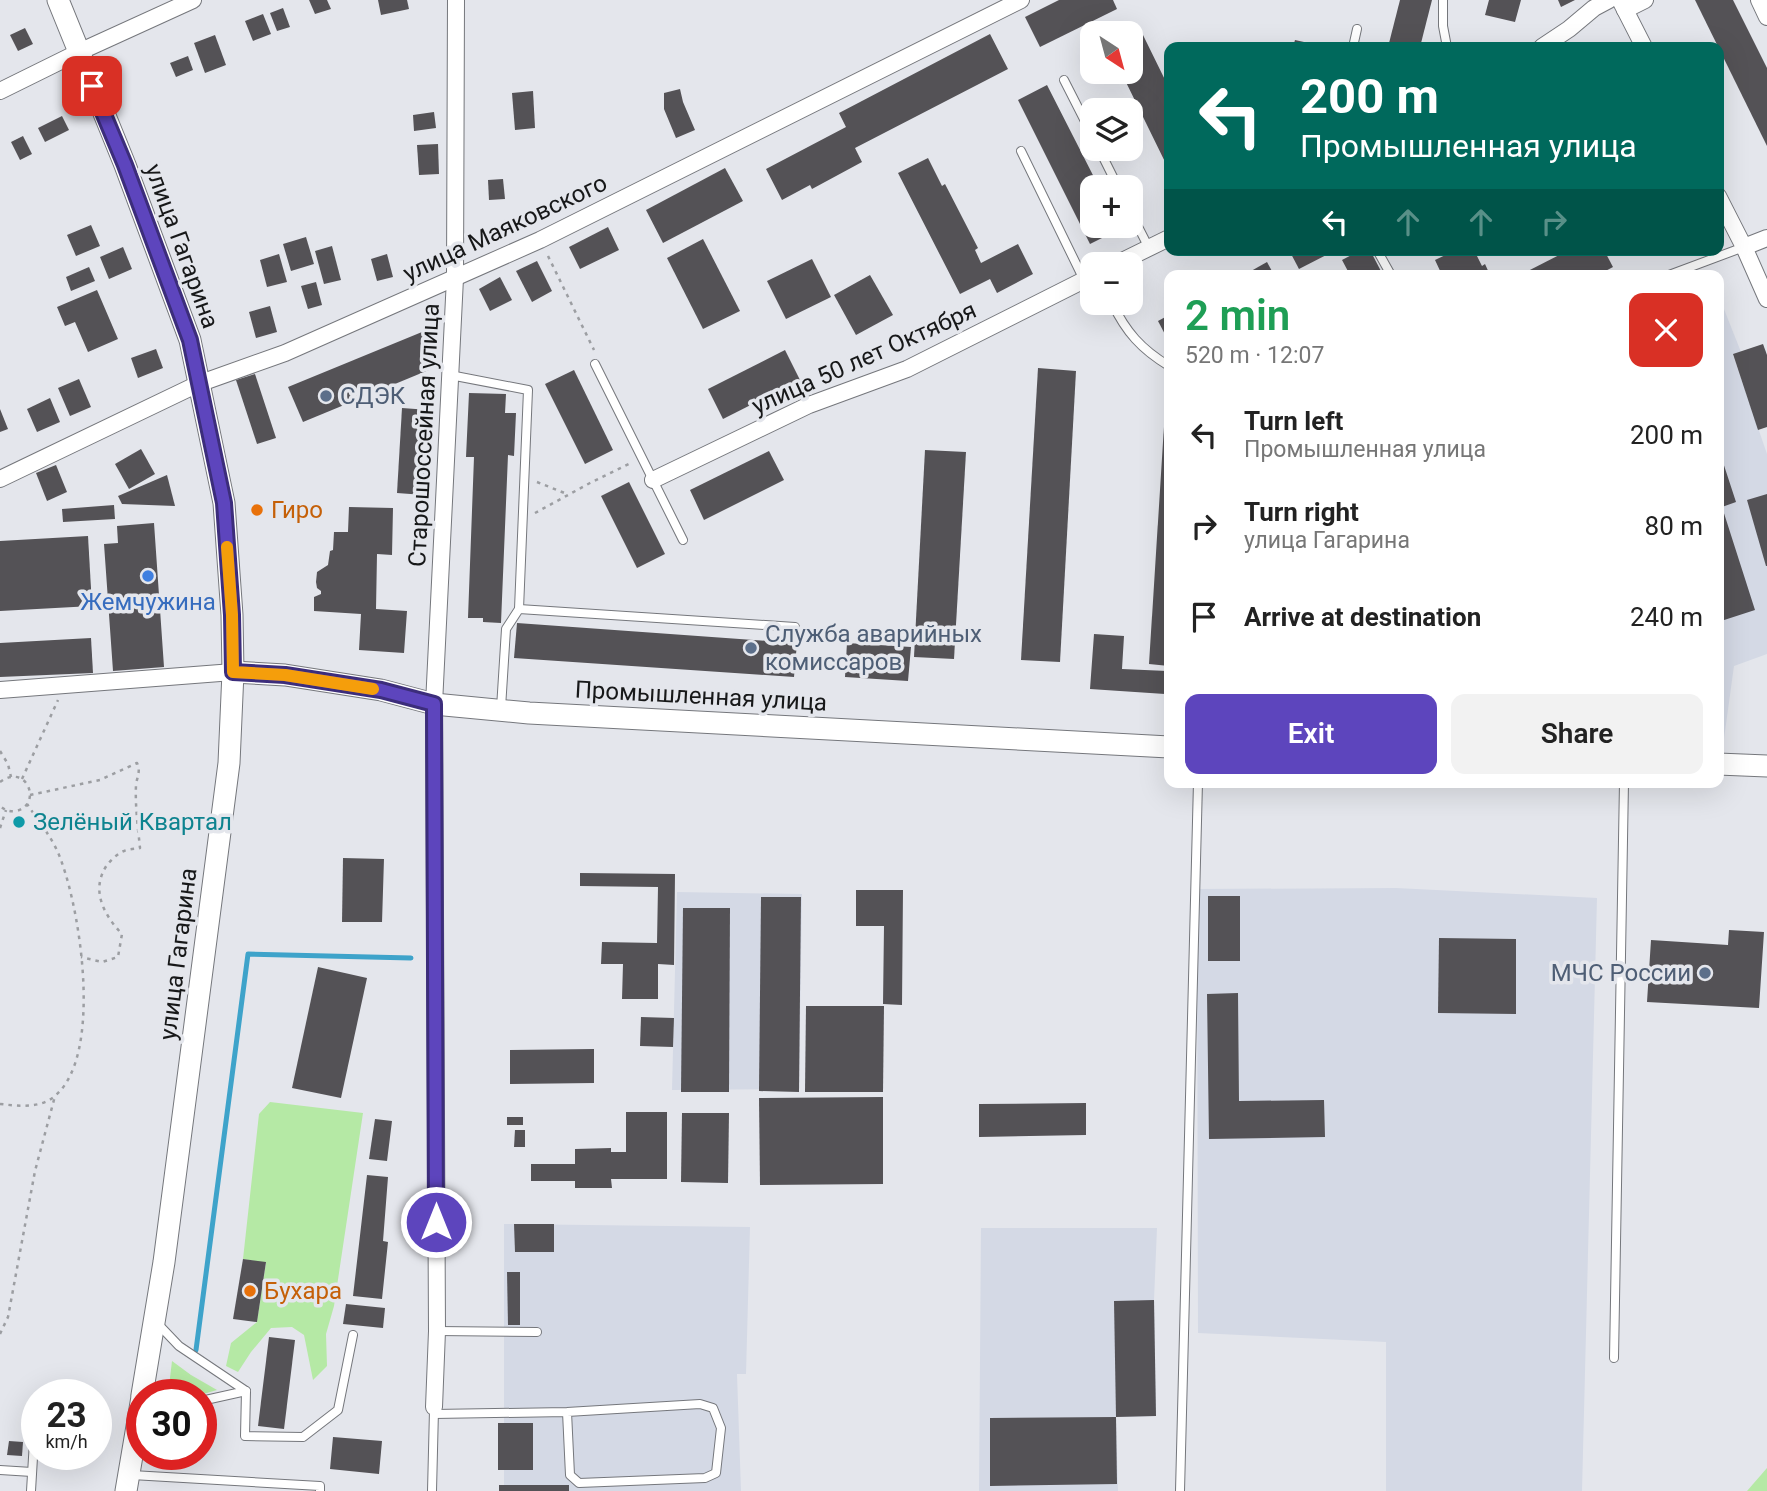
<!DOCTYPE html>
<meta charset="utf-8">
<style>
:root{--surface:#fff;--page:#f2f2f2;--text:#222;--muted:#767676;--accent:#5d45bd}
body{margin:0;font-family:Roboto,sans-serif;background:var(--page);color:var(--text);height:100vh;display:flex;flex-direction:column;font-size:26px;white-space:nowrap}
*{box-sizing:border-box;margin:0}
p{font-size:23px;color:var(--muted)}
.icon{flex:none;width:38px;height:38px;fill:none;stroke:currentColor;stroke-width:2;stroke-linecap:round;stroke-linejoin:round}
.map{position:relative;flex:1;overflow:hidden}
.details{position:absolute;left:1164px;top:270px;width:560px;height:518px;display:flex;flex-direction:column;background:var(--surface);border-radius:14px;box-shadow:0 7px 28px #0002}
.details>*{flex:none}
.guide{position:absolute;left:1164px;top:42px;width:560px;height:214px;border-radius:14px;box-shadow:0 7px 28px #0002;background:#00695c;color:#fff;overflow:hidden}
.needle{width:46px;rotate:144deg}
.tools{position:absolute;left:1080px;top:21px;display:grid;gap:14px}
.tools a{display:grid;place-items:center;width:63px;height:63px;border-radius:14px;background:var(--surface);box-shadow:0 7px 28px #0002;font-size:35px}
.speed{position:absolute;left:21px;top:1379px;display:flex;gap:14px;font-size:35px;font-weight:700;text-align:center}
.speed>*{display:grid;place-content:center;width:91px;height:91px;border-radius:50%;background:var(--surface);box-shadow:0 7px 28px #0002;line-height:1}
.speed small{font-size:18px;font-weight:400}
.speed .limit{border:10px solid #d22;background:#fff;color:#111}
.pin{position:absolute;display:grid;place-items:center;width:60px;height:60px;color:#fff;margin:-30px;border-radius:14px;box-shadow:0 4px 10px #0006}
.me{position:absolute;width:77px;margin:-38px;rotate:0deg;stroke-linejoin:round;filter:drop-shadow(0 0 5px #0008)}
.turn{display:flex;align-items:center;gap:24px;height:147px;padding:0 21px;font-size:32px}
.turn .icon{width:91px;height:91px;stroke-width:2.5}
.turn b{display:block;font-size:49px;line-height:60px}
.lanes{display:flex;align-items:center;height:66px;padding:0 21px;background:#0003;justify-content:center;gap:35px;direction:ltr}
.lanes .off{opacity:.35}
.round{display:grid;place-items:center;flex:none;width:74px;height:74px;border-radius:14px;background:var(--page)}
.summary{display:flex;align-items:center;justify-content:space-between;height:119px;padding:0 21px}
h1{font-size:42px;font-weight:600;line-height:52px;color:#1e9e55}
.button{display:flex;gap:14px;margin-top:auto;padding:14px 21px}
.button a{flex:1;height:80px;border-radius:14px;background:var(--accent);color:#fff;font-size:28px;font-weight:600;line-height:80px;text-align:center}
.button a+a{background:var(--page);color:var(--text)}
ul{padding:0;list-style:none}
li{display:flex;align-items:center;gap:21px;height:91px;padding:0 21px}
li div{flex:1}
li b{display:block;font-size:26px}
li em{font-style:normal}
.map>svg:first-child{display:block}
.built{fill:#d4d9e5}
.green{fill:#b5e9a5}
.lines{fill:none;stroke-linecap:round;stroke-linejoin:round}
.stream{stroke:#3ea3ca;stroke-width:5}
.building{fill:#545256}
.lane-casing{stroke:#75777c;stroke-width:10}
.street-casing{stroke:#75777c;stroke-width:18}
.secondary-casing{stroke:#75777c;stroke-width:23}
.path{stroke:#9c9ea2;stroke-width:2.5;stroke-dasharray:3.5 5;stroke-linecap:butt}
.lane{stroke:#fff;stroke-width:8}
.street{stroke:#fff;stroke-width:16}
.secondary{stroke:#fff;stroke-width:21}
.route-casing{stroke:#3c2d7b;stroke-width:18}
.route{stroke:#5d45bd;stroke-width:12}
.slow{stroke:#f59e0b;stroke-width:12}
.service-dot{fill:#5c6f8a;stroke:#e4e6ec;stroke-width:2.5}
.food-dot{fill:#e8710a;stroke:#e4e6ec;stroke-width:2.5}
.shop-dot{fill:#3f7fe0;stroke:#e4e6ec;stroke-width:2.5}
.culture-dot{fill:#0f9aa8;stroke:#e4e6ec;stroke-width:2.5}
.labels{text-anchor:middle;dominant-baseline:central;stroke-width:7;stroke-linejoin:round;paint-order:stroke}
.street-label{font-size:24px;fill:#171819;stroke:#e4e6ec}
.service-label{font-size:24px;fill:#4e5e75;stroke:#e4e6ec;text-anchor:start}
.food-label{font-size:24px;fill:#c56008;stroke:#e4e6ec;text-anchor:start}
.shop-label{font-size:24px;fill:#366cbe;stroke:#e4e6ec}
.culture-label{font-size:24px;fill:#0d838f;stroke:#e4e6ec;text-anchor:start}
</style>
<div class="map">
<svg width="1767" height="1491" viewBox="0 0 1767 1491">
<rect width="100%" height="100%" fill="#e4e6ec"/>
<g class="built">
<path d="M1718,294L1741,352L1733,355L1767,454V654L1734,666L1722,753H1719Z"/>
<path d="M1396,888L1597,898L1582,1491H1386V1342L1198,1333L1197,889Z"/>
<path d="M677,892L802,894L799,1089L672,1090Z"/>
<path d="M504,1224L750,1227L746,1374H737L741,1491H504Z"/>
<path d="M981,1228H1157L1154,1300L1156,1416L1116,1417L1118,1491H979Z"/>
</g>
<g class="green">
<path d="M270,1102L363,1113L334,1306L326,1334L327,1366L313,1380L304,1335L292,1327L271,1328L251,1352L238,1372L226,1366L231,1343L257,1322L266,1263L243,1259L259,1114Z"/>
<path d="M172,1361L191,1375L217,1390L200,1395H168Z"/>
<path d="M1767,1468V1491H1747Z"/>
</g>
<g class="lines">
<path class="stream" d="M196,1350L248,954L411,958"/>
</g>
<g class="building">
<path d="M309,0H327L331,9L315,14Z"/>
<path d="M378,0H407L409,9L381,15Z"/>
<path d="M1059,0H1113L1117,9L1040,47L1025,17Z"/>
<path d="M1400,0H1432L1420,47H1388Z"/>
<path d="M1489,0H1521L1515,22L1485,15Z"/>
<path d="M1558,0H1575L1561,7Z"/>
<path d="M1695,0H1733L1767,68V146Z"/>
<path d="M283,8L290,27L277,31L270,13Z"/>
<path d="M263,14L271,34L253,41L245,21Z"/>
<path d="M25,28L33,44L18,51L10,35Z"/>
<path d="M990,34L1008,69L855,148L862,162L812,189L810,185L782,200L766,169L846,127L839,113Z"/>
<path d="M215,35L226,65L205,73L194,43Z"/>
<path d="M1143,35L1169,88V170L1121,72H1130V42Z"/>
<path d="M1295,40L1322,46L1321,47H1293Z"/>
<path d="M188,56L193,70L176,77L170,63Z"/>
<path d="M1047,85L1099,187H1092V226H1118L1120,229L1090,244L1018,100Z"/>
<path d="M680,89L683,102L695,130L676,138L664,109V93Z"/>
<path d="M533,91L535,128L515,130L512,93Z"/>
<path d="M434,112L436,128L414,131L413,115Z"/>
<path d="M62,116L69,130L45,142L38,128Z"/>
<path d="M23,136L32,154L20,160L11,142Z"/>
<path d="M438,144L439,174L419,175L417,145Z"/>
<path d="M928,158L942,186L945,184L978,248L975,250L981,263L1018,244L1033,274L997,293L990,279L960,294L898,173Z"/>
<path d="M725,168L743,201L663,243L646,210Z"/>
<path d="M503,179L505,199L489,200L488,180Z"/>
<path d="M91,225L100,246L76,256L67,235Z"/>
<path d="M608,227L619,250L580,269L569,247Z"/>
<path d="M306,237L314,264L291,271L283,244Z"/>
<path d="M703,239L740,311L703,329L667,258Z"/>
<path d="M332,246L341,280L324,284L315,251Z"/>
<path d="M123,247L132,269L109,279L100,257Z"/>
<path d="M1289,250H1336L1299,269Z"/>
<path d="M1361,250H1370L1383,275H1350L1342,260Z"/>
<path d="M1456,250H1472L1473,253L1475,252L1482,266L1485,264L1490,275H1442L1435,260Z"/>
<path d="M1569,250H1604L1613,267L1598,275H1520Z"/>
<path d="M279,254L287,282L267,287L260,260Z"/>
<path d="M387,254L393,277L377,281L371,259Z"/>
<path d="M812,259L831,297L786,319L767,281Z"/>
<path d="M537,261L552,291L532,302L516,271Z"/>
<path d="M1267,262L1274,275H1244Z"/>
<path d="M89,267L95,281L71,291L66,277Z"/>
<path d="M870,275L893,315L856,335L834,295Z"/>
<path d="M500,277L512,300L490,311L479,289Z"/>
<path d="M316,282L322,305L308,309L301,286Z"/>
<path d="M97,290L118,339L88,352L75,322L65,326L57,307Z"/>
<path d="M270,306L277,332L256,338L249,312Z"/>
<path d="M1169,315V342L1158,321Z"/>
<path d="M422,332L436,367L303,422L288,387Z"/>
<path d="M1763,344L1767,355V427L1758,430L1733,354Z"/>
<path d="M156,349L163,368L138,378L131,358Z"/>
<path d="M785,350L800,380L723,419L708,389Z"/>
<path d="M1038,368L1076,371L1060,662L1021,660Z"/>
<path d="M574,370L613,450L585,464L545,384Z"/>
<path d="M255,374L276,438L257,444L236,380Z"/>
<path d="M79,379L91,407L70,416L58,388Z"/>
<path d="M469,393L506,394L505,413H516L514,456L508,455L501,623L483,622V618H468L474,457H466Z"/>
<path d="M1166,395L1169,396V666L1149,664Z"/>
<path d="M50,398L60,422L37,432L27,409Z"/>
<path d="M402,408L429,410L424,495L397,493Z"/>
<path d="M0,409L8,429L0,432Z"/>
<path d="M1718,447L1736,502L1722,507L1755,610L1718,622Z"/>
<path d="M141,449L155,474L129,489L115,464Z"/>
<path d="M925,450L966,452L954,659L914,657Z"/>
<path d="M769,451L784,480L704,520L690,490Z"/>
<path d="M56,465L67,492L47,501L36,473Z"/>
<path d="M167,475L175,506L122,504L118,496Z"/>
<path d="M629,482L665,554L637,568L601,496Z"/>
<path d="M1767,494V566H1766L1747,500Z"/>
<path d="M114,505L115,519L63,522L62,509Z"/>
<path d="M349,507L393,508L392,555L377,554L376,609L407,611L404,653L359,650L361,614L314,611V597L321,594V591L317,588L316,582L317,572L328,565L330,551L333,550L334,532H348Z"/>
<path d="M154,523L164,667L113,671L104,544L118,543L117,526Z"/>
<path d="M88,536L92,606L0,611V541Z"/>
<path d="M517,623L797,643L794,677L514,658Z"/>
<path d="M1094,634L1124,636L1122,669L1167,671L1165,694L1090,689Z"/>
<path d="M91,638L93,673L0,677V643Z"/>
<path d="M847,643L911,647L908,681L845,677Z"/>
<path d="M343,858L384,859L382,922H342Z"/>
<path d="M580,873L675,874L674,965L658,964V999H622L623,964H601L602,942L657,943L658,887L580,886Z"/>
<path d="M856,890H903L902,1005L883,1004L884,926H856Z"/>
<rect x="1208" y="896" width="32" height="65"/>
<path d="M761,897H801L799,1092L759,1091Z"/>
<path d="M683,908H730L729,1092H681Z"/>
<path d="M1729,930L1764,932L1759,1008L1647,1002L1651,940L1728,945Z"/>
<path d="M1439,938L1516,939V1014L1438,1013Z"/>
<path d="M318,967L367,978L341,1098L292,1088Z"/>
<path d="M1238,993L1239,1101L1324,1100L1325,1137L1209,1139L1207,994Z"/>
<path d="M806,1006H884L883,1092H805Z"/>
<path d="M641,1017L674,1018L673,1047L640,1046Z"/>
<path d="M594,1049V1083L510,1084V1050Z"/>
<path d="M883,1097V1184L760,1185L759,1098Z"/>
<path d="M1086,1103V1135L979,1137V1104Z"/>
<path d="M626,1112H667V1179H611L612,1188H575V1181H531V1164H575V1149L611,1148V1152H626Z"/>
<path d="M682,1113H729L728,1183L681,1182Z"/>
<rect x="507" y="1117" width="16" height="8"/>
<path d="M375,1119L392,1121L387,1161L369,1159Z"/>
<path d="M515,1130H525V1147H514Z"/>
<path d="M367,1175L388,1177L383,1241L388,1242L382,1299L353,1296Z"/>
<path d="M514,1224H554V1252H515Z"/>
<path d="M243,1259L266,1262L257,1322L233,1319Z"/>
<path d="M507,1272H520V1325H508Z"/>
<path d="M1154,1300L1156,1416L1116,1417L1114,1301Z"/>
<path d="M346,1304L385,1308L383,1328L343,1324Z"/>
<path d="M269,1337L295,1340L284,1429L258,1426Z"/>
<path d="M1116,1417L1117,1484L990,1486V1418Z"/>
<rect x="498" y="1423" width="35" height="47"/>
<path d="M333,1437L382,1441L379,1474L330,1469Z"/>
<path d="M9,1441L23,1442L22,1456L7,1455Z"/>
<rect x="499" y="1485" width="70" height="6"/>
</g>
<g class="lines">
<g class="lane-casing">
<g id="lane">
<path d="M1443,0V26L1447,47"/>
<path d="M1353,47L1357,29"/>
<path d="M1064,80L1092,135"/>
<path d="M1099,149L1118,187"/>
<path d="M1021,151L1084,280"/>
<path d="M1130,211L1149,248"/>
<path d="M1377,250L1391,275"/>
<path d="M1669,275L1744,247"/>
<path d="M1112,303C1126,332 1141,349 1169,366"/>
<path d="M595,364L683,540"/>
<path d="M450,375L528,390L519,609"/>
<path d="M501,708L506,629L519,609L795,627"/>
<path d="M158,1324L179,1346L246,1391L201,1401"/>
<path d="M437,1331L537,1332"/>
<path d="M1614,1358L1624,782"/>
<path d="M246,1391L245,1436L303,1437L338,1410L353,1335"/>
<path d="M434,1414L567,1412L700,1404L713,1408L721,1428L716,1473L705,1478L579,1483L570,1475L567,1412"/>
<path d="M0,1470L32,1472"/>
<path d="M132,1475L320,1486V1491"/>
<path d="M31,1491L35,1424"/>
<path d="M432,1491L434,1410"/>
<path d="M1180,1491L1198,782"/>
</g>
</g>
<g class="street-casing">
<g id="street">
<path d="M1620,0L1644,47"/>
<path d="M1759,0L1767,17"/>
<path d="M1625,10L1645,0"/>
<path d="M1542,47L1569,29L1594,8L1609,0"/>
<path d="M0,91L79,52L193,0"/>
<path d="M1718,196L1744,247L1767,299"/>
<path d="M1744,247L1767,238"/>
<path d="M1116,264L1169,238"/>
<path d="M0,479L198,384L285,353L540,240L1021,0"/>
<path d="M653,480L809,405L907,369L1092,276"/>
<path d="M0,690L233,672"/>
<path d="M434,1407L437,1331L434,704L455,278L456,0"/>
</g>
</g>
<g class="secondary-casing">
<g id="secondary">
<path d="M58,0L125,165L190,340L224,503L232,615L233,672L229,763L164,1262L142,1395"/>
<path d="M233,672L285,675L381,690L434,704L529,713L1169,747"/>
<path d="M1718,764L1767,766"/>
<path d="M126,1491L142,1397"/>
</g>
</g>
<g class="path">
<path d="M548,256L594,350"/>
<path d="M537,482L567,494"/>
<path d="M535,513L590,483L631,463"/>
<path d="M0,751L8,764L11,777"/>
<path d="M22,779L58,700"/>
<path d="M0,782C27,762 43,805 16,811C9,812 5,810 0,806"/>
<path d="M30,795L100,780L137,763C141,771 137,777 136,785C135,806 138,828 140,848C135,849 129,849 124,851C118,853 111,860 107,865C90,890 104,915 122,934L118,957L102,962L81,957"/>
<path d="M0,828L6,810"/>
<path d="M0,1104C19,1106 41,1109 56,1095C102,1054 81,916 62,863C55,841 40,823 27,804"/>
<path d="M0,1334L8,1317L35,1171L55,1096"/>
</g>
<use href="#lane" class="lane"/>
<use href="#street" class="street"/>
<use href="#secondary" class="secondary"/>
</g>
<g class="lines">
<g class="route-casing">
<path id="route" d="M92,86L125,165L190,340L224,503L232,615L233,672L285,675L381,690L434,704L436,1222"/>
</g>
<use href="#route" class="route"/>
<path class="slow" d="M227,547L232,615L233,672L285,675L373,689"/>
</g>
<g class="service-dot">
<circle cx="326" cy="396" r="7"/>
<circle cx="751" cy="648" r="7"/>
<circle cx="1705" cy="973" r="7"/>
</g>
<g class="food-dot">
<circle cx="257" cy="510" r="7"/>
<circle cx="250" cy="1291" r="7"/>
</g>
<circle class="shop-dot" cx="148" cy="576" r="7"/>
<circle class="culture-dot" cx="19" cy="822" r="7"/>
<g class="labels">
<g class="street-label">
<text transform="translate(505 228) rotate(-25)">улица Маяковского</text>
<text transform="translate(182 246) rotate(70)">улица Гагарина</text>
<text transform="translate(864 358) rotate(-24)">улица 50 лет Октября</text>
<text transform="translate(424 435) rotate(-87)">Старошоссейная улица</text>
<text transform="translate(701 696) rotate(3)">Промышленная улица</text>
<text transform="translate(178 954) rotate(-83)">улица Гагарина</text>
</g>
<g class="service-label">
<text x="340" y="396">СДЭК</text>
<text x="765" y="634">Служба аварийных<tspan x="765" dy="28">комиссаров</tspan></text>
<text x="1691" y="973" text-anchor="end">МЧС России</text>
</g>
<g class="food-label">
<text x="271" y="510">Гиро</text>
<text x="264" y="1291">Бухара</text>
</g>
<g class="shop-label">
<text x="148" y="602">Жемчужина</text>
</g>
<g class="culture-label">
<text x="33" y="822">Зелёный Квартал</text>
</g>
</g>
</svg>
<div class="tools">
<a><svg class="needle" viewBox="-14 -14 28 28"><path d="M0-13l5 13h-10z" fill="#e53935"/><path d="M0 13l5-13h-10z" fill="#767676"/></svg></a>
<a><svg class="icon" aria-label="layers" viewBox="0 0 24 24"><path d="M12 4l9 5-9 5-9-5zM3 14l9 5 9-5"/></svg></a>
<a>+</a>
<a>−</a>
</div>
<div class="speed"><div>23<small>km/h</small></div><div class="limit">30</div></div>
<div class="pin" style="left:92px;top:86px;background:#d93025"><svg class="icon" aria-label="arrive" viewBox="0 0 24 24"><path d="M6 21V4h12l-3 4 3 4H6"/></svg></div>
<svg class="me" style="left:436px;top:1222px" viewBox="-20 -20 40 40"><circle r="17" fill="#5d45bd" stroke="#fff" stroke-width="3"/><path d="M0-11L8 9 0 5-8 9z" fill="#fff"/></svg>
<div class="guide">
<div class="turn"><svg class="icon" aria-label="left" viewBox="0 0 24 24"><path d="M17 20v-9H6M10 6l-5 5 5 5"/></svg><div><b>200 m</b>Промышленная улица</div></div>
<div class="lanes"><svg class="icon" aria-label="left" viewBox="0 0 24 24"><path d="M17 20v-9H6M10 6l-5 5 5 5"/></svg><svg class="icon off" aria-label="ahead" viewBox="0 0 24 24"><path d="M12 20V5M6 11l6-6 6 6"/></svg><svg class="icon off" aria-label="ahead" viewBox="0 0 24 24"><path d="M12 20V5M6 11l6-6 6 6"/></svg><svg class="icon off" aria-label="right" viewBox="0 0 24 24"><path d="M7 20v-9h11M14 6l5 5-5 5"/></svg></div>
</div>
<section class="details">
<div class="summary"><div><h1>2 min</h1><p>520 m · 12:07</p></div><a class="round" style="background:#d93025;color:#fff"><svg class="icon" aria-label="close" viewBox="0 0 24 24"><path d="M6 6l12 12M18 6L6 18"/></svg></a></div>
<ul>
<li><svg class="icon" aria-label="left" viewBox="0 0 24 24"><path d="M17 20v-9H6M10 6l-5 5 5 5"/></svg><div><b>Turn left</b><p>Промышленная улица</p></div><em>200 m</em></li>
<li><svg class="icon" aria-label="right" viewBox="0 0 24 24"><path d="M7 20v-9h11M14 6l5 5-5 5"/></svg><div><b>Turn right</b><p>улица Гагарина</p></div><em>80 m</em></li>
<li><svg class="icon" aria-label="arrive" viewBox="0 0 24 24"><path d="M6 21V4h12l-3 4 3 4H6"/></svg><div><b>Arrive at destination</b></div><em>240 m</em></li>
</ul>
<div class="button"><a>Exit</a><a>Share</a></div>
</section>
</div>
